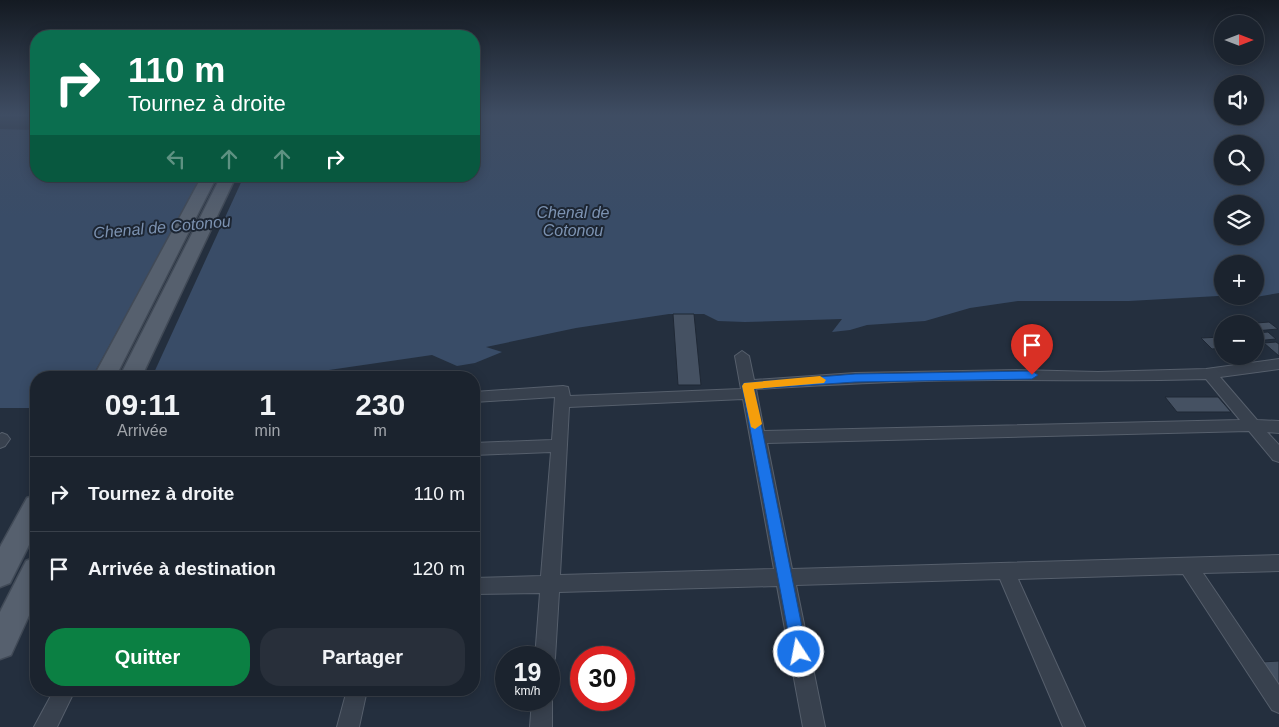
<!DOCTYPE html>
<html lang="fr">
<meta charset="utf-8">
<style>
:root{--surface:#1b232e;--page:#282f3a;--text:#f1f3f6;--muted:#a0a4aa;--line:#39404a;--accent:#0b8043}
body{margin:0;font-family:Helvetica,sans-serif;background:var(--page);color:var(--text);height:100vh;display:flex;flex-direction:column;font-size:19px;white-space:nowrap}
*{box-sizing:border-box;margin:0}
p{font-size:16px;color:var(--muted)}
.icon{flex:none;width:28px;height:28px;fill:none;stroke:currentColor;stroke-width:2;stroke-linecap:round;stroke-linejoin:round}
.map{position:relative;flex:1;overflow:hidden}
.details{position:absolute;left:30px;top:371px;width:450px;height:325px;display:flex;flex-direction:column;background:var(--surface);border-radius:20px;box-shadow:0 2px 12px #0003,0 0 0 1px var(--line)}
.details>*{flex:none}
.banner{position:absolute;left:30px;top:30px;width:450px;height:152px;border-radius:20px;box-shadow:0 2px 12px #0003,0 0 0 1px var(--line);background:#0b6e4f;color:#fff;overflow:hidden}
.needle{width:32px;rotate:90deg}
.controls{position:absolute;left:1214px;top:15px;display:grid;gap:10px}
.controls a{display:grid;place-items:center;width:50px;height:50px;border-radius:50%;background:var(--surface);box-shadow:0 2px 12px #0003,0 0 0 1px var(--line);font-size:25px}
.speed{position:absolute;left:495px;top:646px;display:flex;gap:10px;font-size:25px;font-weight:700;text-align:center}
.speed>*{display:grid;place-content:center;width:65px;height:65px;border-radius:50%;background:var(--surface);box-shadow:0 2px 12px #0003,0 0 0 1px var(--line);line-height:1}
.speed small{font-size:12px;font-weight:400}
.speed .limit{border:8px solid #d22;background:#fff;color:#111}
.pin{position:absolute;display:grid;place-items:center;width:42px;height:42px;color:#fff;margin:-51px -21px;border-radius:50% 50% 50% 0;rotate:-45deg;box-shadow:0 0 5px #0007}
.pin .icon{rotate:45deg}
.me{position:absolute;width:55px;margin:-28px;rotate:349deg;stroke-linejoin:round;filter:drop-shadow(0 0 4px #0008)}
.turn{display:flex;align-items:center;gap:18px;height:105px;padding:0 15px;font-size:22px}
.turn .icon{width:65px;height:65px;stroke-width:2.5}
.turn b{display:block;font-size:35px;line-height:42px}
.lanes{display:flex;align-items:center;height:48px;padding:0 15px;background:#0003;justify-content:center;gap:25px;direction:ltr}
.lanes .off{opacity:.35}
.eta{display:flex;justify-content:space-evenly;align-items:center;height:85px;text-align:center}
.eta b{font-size:30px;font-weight:600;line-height:35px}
.button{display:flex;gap:10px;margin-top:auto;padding:10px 15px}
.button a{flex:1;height:58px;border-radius:20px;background:var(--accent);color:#fff;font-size:20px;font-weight:600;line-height:58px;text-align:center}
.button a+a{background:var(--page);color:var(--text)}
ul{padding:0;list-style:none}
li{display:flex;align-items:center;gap:15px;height:75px;padding:0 15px;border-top:1px solid var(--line)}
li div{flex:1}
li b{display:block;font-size:19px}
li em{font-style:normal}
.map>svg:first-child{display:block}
.water{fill:#394c67;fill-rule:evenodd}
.pier{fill:#242f3e}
.building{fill:#455162;stroke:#1f2835}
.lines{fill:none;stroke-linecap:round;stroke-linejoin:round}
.street-casing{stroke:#565f6c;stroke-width:2}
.primary-casing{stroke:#414a57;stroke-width:3}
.street{fill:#38414e;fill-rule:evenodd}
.primary{fill:#56606e;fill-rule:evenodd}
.route{fill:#1a73e8;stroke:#114b97}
.slow{fill:#f59e0b}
.labels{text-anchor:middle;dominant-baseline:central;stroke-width:4;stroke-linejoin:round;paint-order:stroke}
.far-water-label{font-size:16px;font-style:italic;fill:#7c92b1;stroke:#1d2633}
</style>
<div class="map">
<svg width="1279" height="727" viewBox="0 0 1279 727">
<rect width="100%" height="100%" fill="#242f3e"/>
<path class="water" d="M474,116H1279V293L1250,298L1218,296L1129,301H1018L970,308L925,321L867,325L850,330L832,332L842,319L745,322L718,321L704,314H669L576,328L486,347L502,352L475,363L457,366L432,355L274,378H36V408H0V129L36,130V176H474ZM1222,144H1255V176H1222ZM1222,204H1255V236H1222ZM1222,264H1255V296H1222Z"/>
<path class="pier" d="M202,176H244L152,377H92Z"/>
<g class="building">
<path d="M673,314H694L701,385H678Z"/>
<path d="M1269,322L1278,329L1255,331V324H1244Z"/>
<path d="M1268,332L1276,339L1255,341V333Z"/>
<path d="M1222,337V348L1212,349L1201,338Z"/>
<path d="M1276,342L1279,344V356L1264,343Z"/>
<path d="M1165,397H1218L1231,412H1177Z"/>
<path d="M1279,661V687L1261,662Z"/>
</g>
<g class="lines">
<g class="street-casing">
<g id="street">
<path d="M742,351L749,356L754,380L855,373L1016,370L1098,372L1206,369L1279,359V369L1220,377L1257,420L1279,421V433L1267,432L1279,445V462L1273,460L1249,431L767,443L792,569L1279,555V571L1203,573L1279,685V713L1272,710L1183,574L1018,579L1085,727H1063L1000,579L796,585L825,727H803L777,586L559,592L555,658L552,665L549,666V658H535L540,593L474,594V578L541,576L551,452L474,455V443L552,440L555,397L474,402V392L563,386L568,387L570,396L741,389L735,356ZM1206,379L1240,420L764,431L756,389C843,384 930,379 1017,380C1080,380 1143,381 1206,379ZM743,399L774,569L560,575L569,407Z"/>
<path d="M2,433L7,435L10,439L5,446L0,448V434Z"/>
<path d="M54,690H75L57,727H34Z"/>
<path d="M347,690H367L359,727H337Z"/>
<path d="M549,692L552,700V727H530L532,700H549Z"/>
</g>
</g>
<g class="primary-casing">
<g id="primary">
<path d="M202,176H217L115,378H93Z"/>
<path d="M221,176H236L141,378H119Z"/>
<path d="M36,495V531L10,583L0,587V547L27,498Z"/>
<path d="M36,557V600L11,655L0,659V612L26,561Z"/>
</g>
</g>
<use href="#street" class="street"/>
<use href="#primary" class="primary"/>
</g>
<linearGradient id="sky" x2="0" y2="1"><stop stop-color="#141a22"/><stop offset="0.53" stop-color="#3f4d63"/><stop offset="1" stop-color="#3f4d63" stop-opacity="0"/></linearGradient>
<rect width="1279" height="217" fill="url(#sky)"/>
<path class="route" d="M1032,371L1038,375L1032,379L855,382L754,389L807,652L805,658L799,660L793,658L742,386L744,383L855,374Z"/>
<path class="slow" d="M820,376L826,380L824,383L754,389L762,424L755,429L751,427L742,386L744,383Z"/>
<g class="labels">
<g class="far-water-label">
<text x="573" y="212">Chenal de<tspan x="573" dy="18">Cotonou</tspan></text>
<text transform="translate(162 227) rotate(-5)">Chenal de Cotonou</text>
</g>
</g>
</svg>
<div class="controls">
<a><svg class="needle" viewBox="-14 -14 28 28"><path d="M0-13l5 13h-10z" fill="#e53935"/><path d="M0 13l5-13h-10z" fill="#a0a4aa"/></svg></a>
<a><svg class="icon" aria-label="sound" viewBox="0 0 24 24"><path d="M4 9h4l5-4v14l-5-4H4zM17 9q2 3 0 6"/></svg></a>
<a><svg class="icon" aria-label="search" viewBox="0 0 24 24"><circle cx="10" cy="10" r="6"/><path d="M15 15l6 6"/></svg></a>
<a><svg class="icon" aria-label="layers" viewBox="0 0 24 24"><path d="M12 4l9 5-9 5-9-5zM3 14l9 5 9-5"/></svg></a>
<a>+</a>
<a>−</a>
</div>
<div class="speed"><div>19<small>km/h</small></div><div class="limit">30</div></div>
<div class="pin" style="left:1032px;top:375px;background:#d93025"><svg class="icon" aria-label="arrive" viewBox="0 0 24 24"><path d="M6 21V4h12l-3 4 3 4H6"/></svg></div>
<svg class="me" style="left:799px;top:652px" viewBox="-20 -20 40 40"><circle r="17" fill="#1a73e8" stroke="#fff" stroke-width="3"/><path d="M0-11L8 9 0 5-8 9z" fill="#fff"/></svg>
<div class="banner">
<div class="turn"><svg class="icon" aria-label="right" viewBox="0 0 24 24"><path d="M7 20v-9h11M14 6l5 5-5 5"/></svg><div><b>110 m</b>Tournez à droite</div></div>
<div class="lanes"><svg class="icon off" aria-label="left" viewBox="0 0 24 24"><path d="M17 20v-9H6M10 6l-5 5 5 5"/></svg><svg class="icon off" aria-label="ahead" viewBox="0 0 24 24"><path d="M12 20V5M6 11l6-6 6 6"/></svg><svg class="icon off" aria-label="ahead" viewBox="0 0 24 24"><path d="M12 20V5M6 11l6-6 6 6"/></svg><svg class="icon" aria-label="right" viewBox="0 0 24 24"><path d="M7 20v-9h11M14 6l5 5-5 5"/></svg></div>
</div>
<section class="details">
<div class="eta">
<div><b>09:11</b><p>Arrivée</p></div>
<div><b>1</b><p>min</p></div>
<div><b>230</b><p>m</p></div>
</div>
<ul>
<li><svg class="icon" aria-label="right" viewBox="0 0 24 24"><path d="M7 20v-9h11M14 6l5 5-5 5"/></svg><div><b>Tournez à droite</b></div><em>110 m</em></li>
<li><svg class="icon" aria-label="arrive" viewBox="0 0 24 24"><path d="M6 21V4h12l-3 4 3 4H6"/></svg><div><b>Arrivée à destination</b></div><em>120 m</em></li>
</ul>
<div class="button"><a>Quitter</a><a>Partager</a></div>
</section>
</div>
